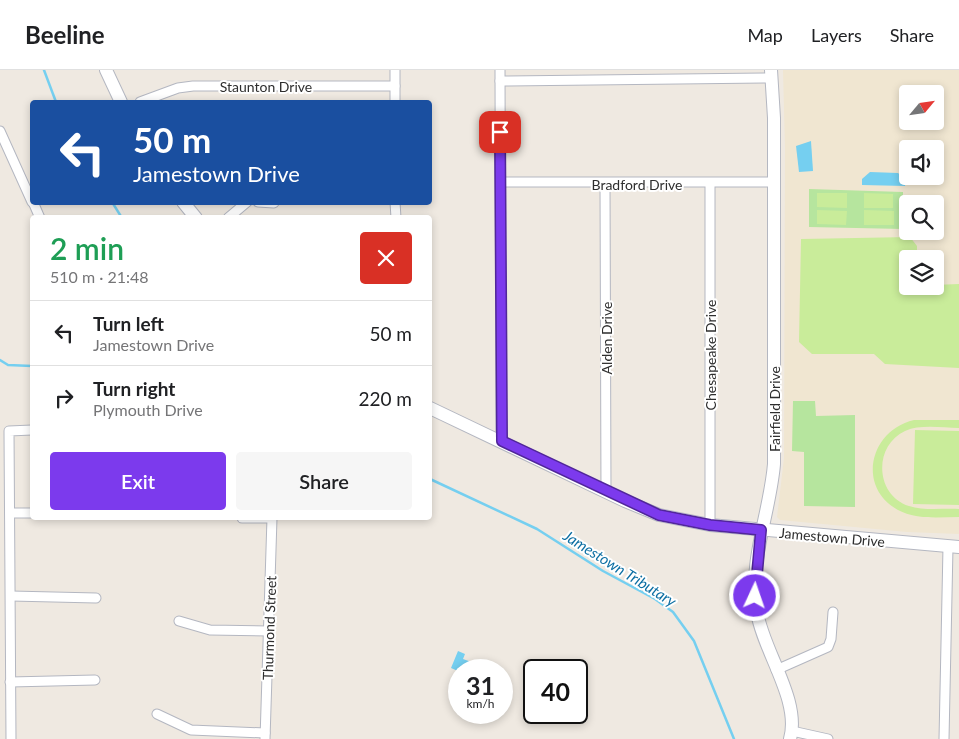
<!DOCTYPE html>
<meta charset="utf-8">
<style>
:root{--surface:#fff;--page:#f6f6f6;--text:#202124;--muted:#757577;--line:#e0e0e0;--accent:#7c3aed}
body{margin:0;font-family:Lato,sans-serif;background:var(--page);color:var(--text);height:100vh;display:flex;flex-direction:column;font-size:19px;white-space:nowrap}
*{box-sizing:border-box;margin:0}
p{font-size:16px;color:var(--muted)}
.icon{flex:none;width:28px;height:28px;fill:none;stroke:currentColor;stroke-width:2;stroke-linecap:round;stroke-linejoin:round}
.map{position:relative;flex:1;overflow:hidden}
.panel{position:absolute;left:30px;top:145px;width:402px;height:305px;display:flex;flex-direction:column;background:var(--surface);border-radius:5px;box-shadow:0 2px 8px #0003}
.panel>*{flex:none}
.hud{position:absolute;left:30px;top:30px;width:402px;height:105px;border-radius:5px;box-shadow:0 2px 8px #0003;background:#1a4fa0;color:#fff;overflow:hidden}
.needle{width:32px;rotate:61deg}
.buttons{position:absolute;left:899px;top:15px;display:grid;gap:10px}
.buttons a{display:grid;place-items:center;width:45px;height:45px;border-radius:5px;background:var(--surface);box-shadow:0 2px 8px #0003;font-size:25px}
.speed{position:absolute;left:448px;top:589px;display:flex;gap:10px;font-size:25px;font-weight:700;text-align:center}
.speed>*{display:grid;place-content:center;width:65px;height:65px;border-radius:50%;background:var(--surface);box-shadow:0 2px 8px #0003;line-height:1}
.speed small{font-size:12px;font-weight:400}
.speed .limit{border:2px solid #111;border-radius:8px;background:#fff;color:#111}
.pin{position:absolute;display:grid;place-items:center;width:42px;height:42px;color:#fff;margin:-21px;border-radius:10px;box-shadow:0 2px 8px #0006}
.me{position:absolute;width:55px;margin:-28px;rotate:3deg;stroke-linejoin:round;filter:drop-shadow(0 0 4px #0008)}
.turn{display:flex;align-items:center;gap:18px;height:105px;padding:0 20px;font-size:22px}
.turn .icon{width:65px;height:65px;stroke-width:2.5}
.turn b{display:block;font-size:35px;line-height:42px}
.round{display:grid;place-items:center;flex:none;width:52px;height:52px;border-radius:5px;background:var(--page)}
.headline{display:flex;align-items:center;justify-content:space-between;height:85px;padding:0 20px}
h1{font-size:30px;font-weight:600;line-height:38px;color:#1e9e55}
.cta{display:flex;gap:10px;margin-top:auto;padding:10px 20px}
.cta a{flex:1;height:58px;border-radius:5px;background:var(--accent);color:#fff;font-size:20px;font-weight:600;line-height:58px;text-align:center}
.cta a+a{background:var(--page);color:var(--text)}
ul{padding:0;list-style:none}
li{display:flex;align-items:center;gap:15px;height:65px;padding:0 20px;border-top:1px solid var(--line)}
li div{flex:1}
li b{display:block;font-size:19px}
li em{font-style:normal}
header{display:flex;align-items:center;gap:30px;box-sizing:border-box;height:70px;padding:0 25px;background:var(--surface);border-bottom:1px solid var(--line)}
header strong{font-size:24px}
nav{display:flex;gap:28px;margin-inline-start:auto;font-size:18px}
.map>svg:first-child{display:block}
.education{fill:#f0e6d1;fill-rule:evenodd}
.green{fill:#b6e59e}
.pitch{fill:#c9ec9a}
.water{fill:#75cff0}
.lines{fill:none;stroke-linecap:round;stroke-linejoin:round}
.stream{stroke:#75cff0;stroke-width:2.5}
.street-casing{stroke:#b4b7c1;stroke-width:11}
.secondary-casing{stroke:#b4b7c1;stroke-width:14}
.street{stroke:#fff;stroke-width:9}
.secondary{stroke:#fff;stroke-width:12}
.route-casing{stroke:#51269a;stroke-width:12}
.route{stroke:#7c3aed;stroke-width:9}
.labels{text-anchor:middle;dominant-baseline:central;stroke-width:4;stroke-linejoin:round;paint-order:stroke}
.street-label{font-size:14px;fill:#2e2e2e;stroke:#fff}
.water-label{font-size:15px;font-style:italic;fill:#0d6fa3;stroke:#fff}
</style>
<header>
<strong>Beeline</strong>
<nav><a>Map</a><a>Layers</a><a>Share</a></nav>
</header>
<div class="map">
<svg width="959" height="669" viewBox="0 0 959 669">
<rect width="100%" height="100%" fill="#efe9e1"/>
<path class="education" d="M783,0H959V464L907,462L780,450L777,447L784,388L785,78ZM908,24H935V51H908ZM908,79H935V106H908ZM908,134H935V161H908ZM908,189H935V216H908Z"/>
<g class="green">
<path d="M809,119L903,122V159L809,157Z"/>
<path d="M793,331H815L816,346L855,345V437L804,436V382L792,381Z"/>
</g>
<g class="pitch">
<path d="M817,123H847V138L817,137Z"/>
<path d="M864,123L893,124V138H864Z"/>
<path d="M817,140L847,141L846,155L817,154Z"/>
<path d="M864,140L894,141V155H864Z"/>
<path d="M910,167L917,176V189H908V216L959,214V298L885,294L874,284H812L799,272L801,169Z"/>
<path d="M914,350H959V358C942,358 921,354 905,361C873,376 875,425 909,436C924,441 943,438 959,439V447C939,447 916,450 898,440C856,417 870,360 914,350Z"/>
<path d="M915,360L959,361V435L913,434Z"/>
</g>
<g class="water">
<path d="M811,71L813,101L799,102L796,76Z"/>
<path d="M870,102L898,103L906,110L905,116L862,115V109Z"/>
<path d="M458,581L465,584L463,589L474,593L472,600L461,596L458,601L451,598Z"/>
</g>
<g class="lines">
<g class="stream">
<path d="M44,0L56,32"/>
<path d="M112,132L122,148"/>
<path d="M0,290L8,295L32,296"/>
<path d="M430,409L537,459L603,501L655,529L673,542L694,571L734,669"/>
</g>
<g class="street-casing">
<g id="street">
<path d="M500,0L501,371"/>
<path d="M500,11L772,8"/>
<path d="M140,32L178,18L193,16H395"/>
<path d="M395,32V0"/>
<path d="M0,61L32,132"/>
<path d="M501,112H774"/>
<path d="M605,113L606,422"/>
<path d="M33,132L40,148"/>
<path d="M258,132L274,133"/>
<path d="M395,132L396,148"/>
<path d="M228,148L247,132"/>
<path d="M10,443H32"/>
<path d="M242,448H272"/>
<path d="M710,455V114"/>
<path d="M11,526L96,528"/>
<path d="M179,551L210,560L269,561"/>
<path d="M776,600L828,577L831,569L833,542"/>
<path d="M10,612L95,610"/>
<path d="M157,644L191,660L265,663"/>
<path d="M792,661L828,669"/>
<path d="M11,669L9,361L32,360"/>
<path d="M265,669L272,448"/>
<path d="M944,669L948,477"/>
</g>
</g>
<g class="secondary-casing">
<g id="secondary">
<path d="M106,0L121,32"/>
<path d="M771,0L774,48V394C770,443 748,492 757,542C763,581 801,630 790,669"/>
<path d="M183,132L196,148"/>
<path d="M430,338L625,431L659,445L710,455L959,477"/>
</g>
</g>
<use href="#street" class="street"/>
<use href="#secondary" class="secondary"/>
</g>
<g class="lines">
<g class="route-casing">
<path id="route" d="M500,62L502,371L659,445L710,455L761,460L755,526"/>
</g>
<use href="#route" class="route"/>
</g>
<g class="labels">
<g class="street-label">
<text x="266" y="16">Staunton Drive</text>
<text x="637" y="114">Bradford Drive</text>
<text transform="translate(606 268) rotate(-90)">Alden Drive</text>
<text transform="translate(710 285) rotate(-90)">Chesapeake Drive</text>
<text transform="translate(774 339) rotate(-90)">Fairfield Drive</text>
<text transform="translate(832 467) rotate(5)">Jamestown Drive</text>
<text transform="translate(269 558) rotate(-88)">Thurmond Street</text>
</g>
<g class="water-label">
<text transform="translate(620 498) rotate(32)">Jamestown Tributary</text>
</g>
</g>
</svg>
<div class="buttons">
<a><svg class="needle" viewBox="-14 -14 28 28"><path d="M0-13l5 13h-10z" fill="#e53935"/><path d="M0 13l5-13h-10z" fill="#757577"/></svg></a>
<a><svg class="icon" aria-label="sound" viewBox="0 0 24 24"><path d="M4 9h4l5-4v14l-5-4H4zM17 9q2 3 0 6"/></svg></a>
<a><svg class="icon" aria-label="search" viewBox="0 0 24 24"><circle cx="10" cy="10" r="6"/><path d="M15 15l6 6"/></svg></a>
<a><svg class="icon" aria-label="layers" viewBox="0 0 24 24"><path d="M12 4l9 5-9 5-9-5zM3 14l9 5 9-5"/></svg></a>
</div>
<div class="speed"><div>31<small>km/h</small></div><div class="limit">40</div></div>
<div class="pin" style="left:500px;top:62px;background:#d93025"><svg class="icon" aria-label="arrive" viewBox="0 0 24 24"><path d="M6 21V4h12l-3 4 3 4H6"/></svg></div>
<svg class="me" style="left:755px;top:526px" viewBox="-20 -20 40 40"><circle r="17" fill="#7c3aed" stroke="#fff" stroke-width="3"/><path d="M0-11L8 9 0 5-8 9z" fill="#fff"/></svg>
<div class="hud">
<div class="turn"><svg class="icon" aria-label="left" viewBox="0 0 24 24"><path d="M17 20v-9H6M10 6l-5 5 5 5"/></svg><div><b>50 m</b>Jamestown Drive</div></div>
</div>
<section class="panel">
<div class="headline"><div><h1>2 min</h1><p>510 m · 21:48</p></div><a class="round" style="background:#d93025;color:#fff"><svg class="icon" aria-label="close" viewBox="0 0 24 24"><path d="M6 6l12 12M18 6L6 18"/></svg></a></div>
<ul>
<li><svg class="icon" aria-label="left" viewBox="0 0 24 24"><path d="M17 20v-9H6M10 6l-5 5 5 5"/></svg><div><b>Turn left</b><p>Jamestown Drive</p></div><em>50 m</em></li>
<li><svg class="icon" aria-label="right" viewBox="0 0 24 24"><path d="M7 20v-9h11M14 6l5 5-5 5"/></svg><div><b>Turn right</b><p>Plymouth Drive</p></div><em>220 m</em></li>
</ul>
<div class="cta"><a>Exit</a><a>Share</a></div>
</section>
</div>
